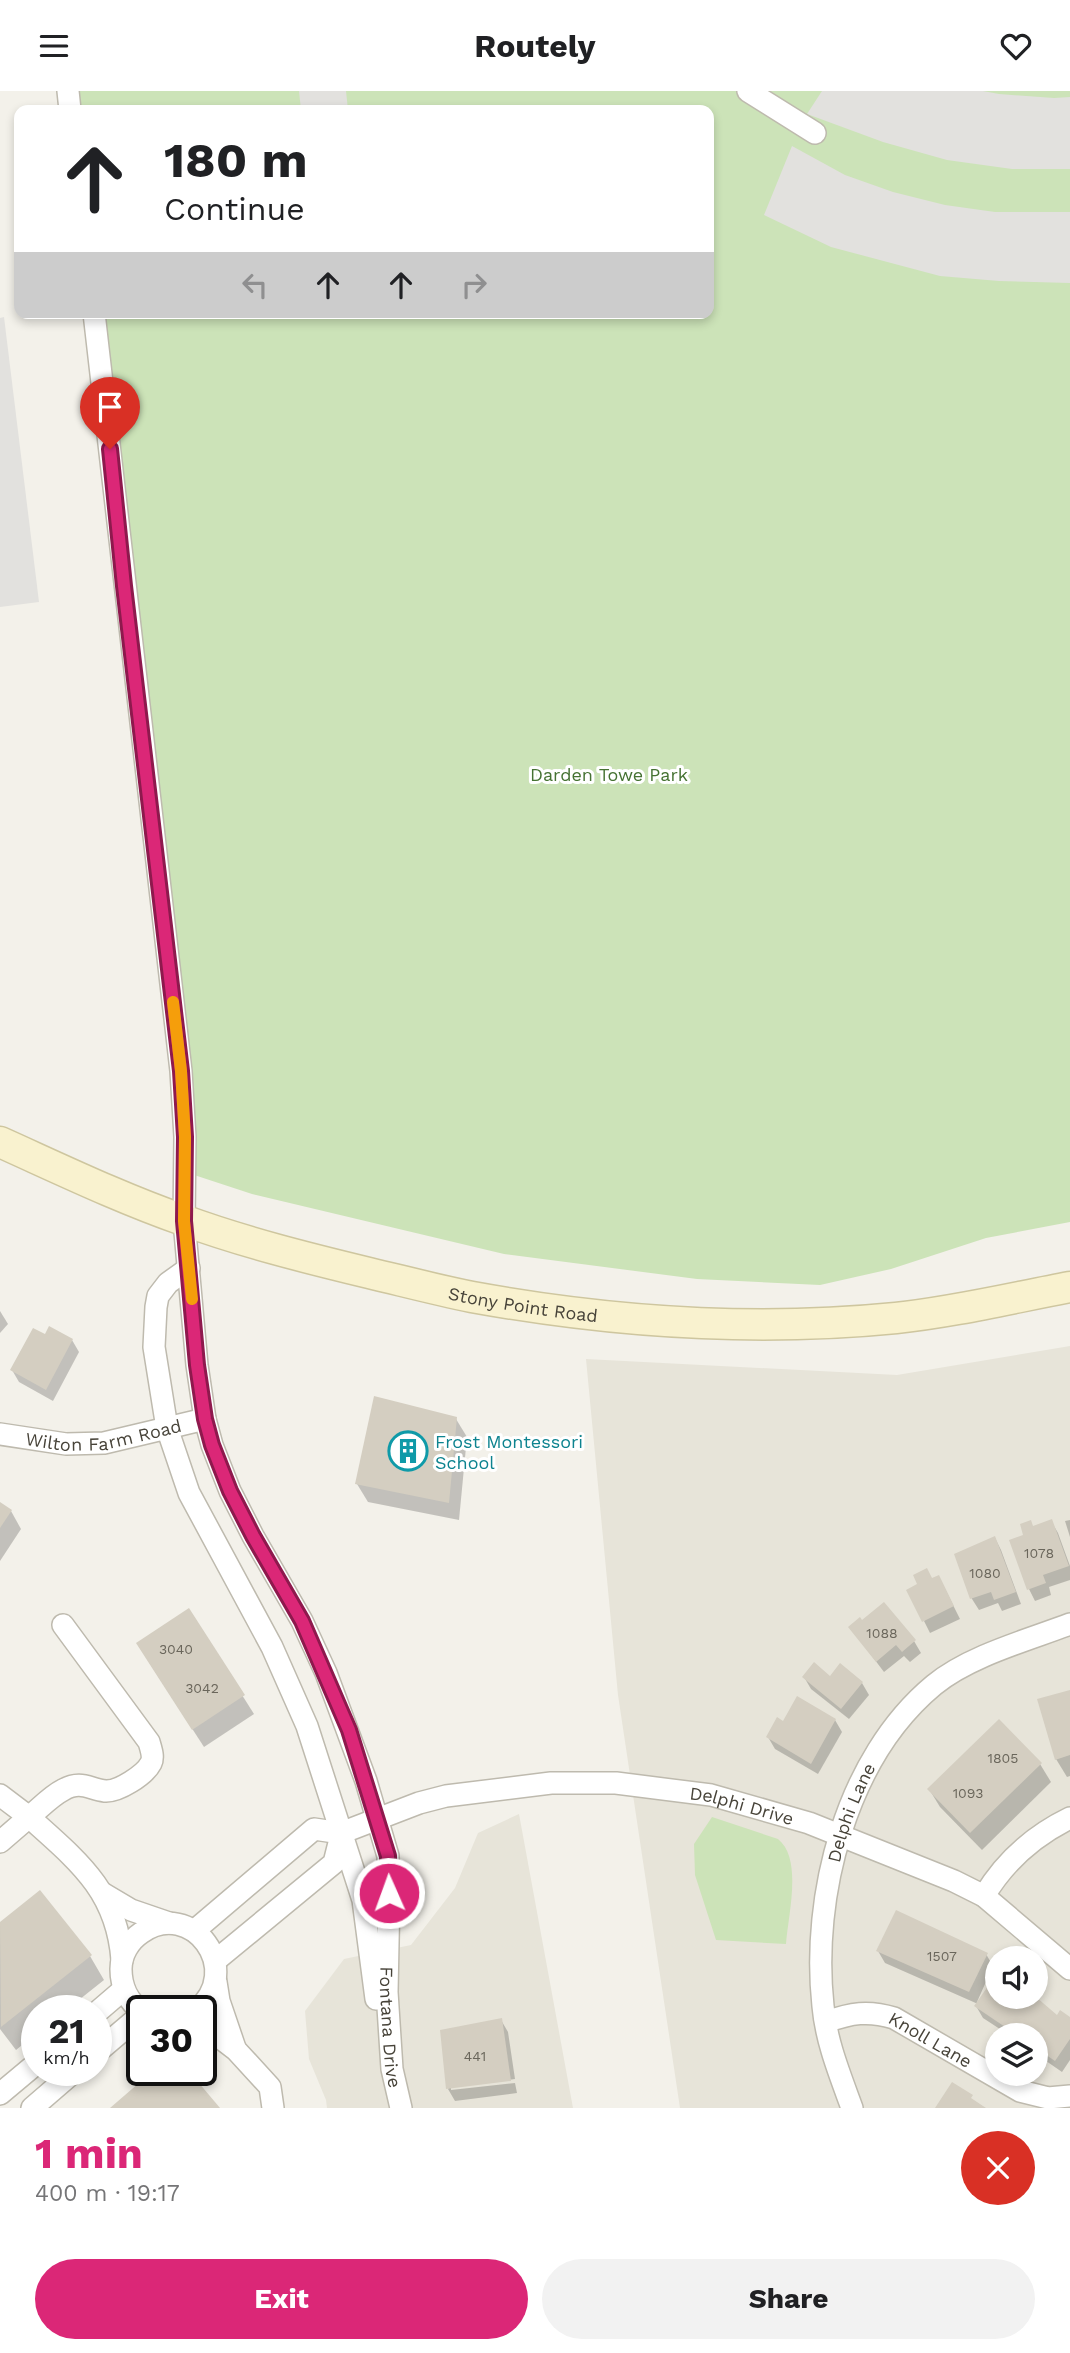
<!DOCTYPE html>
<meta charset="utf-8">
<style>
:root{--surface:#fff;--page:#f2f2f2;--text:#202124;--muted:#757577;--accent:#db2777}
body{margin:0;font-family:"Work Sans",sans-serif;background:var(--page);color:var(--text);height:100vh;display:flex;flex-direction:column;font-size:26px;white-space:nowrap}
*{box-sizing:border-box;margin:0}
p{font-size:23px;color:var(--muted)}
.icon{flex:none;width:38px;height:38px;fill:none;stroke:currentColor;stroke-width:2;stroke-linecap:round;stroke-linejoin:round}
.map{position:relative;height:2017px;overflow:hidden}
.sheet{display:flex;flex-direction:column;background:var(--surface);flex:1}
.sheet>*{flex:none}
.banner{position:absolute;left:14px;top:14px;width:700px;height:214px;border-radius:14px;box-shadow:0 4px 10px #0003;background:#fff;color:var(--text);overflow:hidden}
.controls{position:absolute;left:985px;top:1855px;display:grid;gap:14px}
.controls a{display:grid;place-items:center;width:63px;height:63px;border-radius:50%;background:var(--surface);box-shadow:0 4px 10px #0003;font-size:35px}
.speed{position:absolute;left:21px;top:1904px;display:flex;gap:14px;font-size:35px;font-weight:700;text-align:center}
.speed>*{display:grid;place-content:center;width:91px;height:91px;border-radius:50%;background:var(--surface);box-shadow:0 4px 10px #0003;line-height:1}
.speed small{font-size:18px;font-weight:400}
.speed .limit{border:4px solid #111;border-radius:10px;background:#fff;color:#111}
.pin{position:absolute;display:grid;place-items:center;width:60px;height:60px;color:#fff;margin:-72px -30px;border-radius:50% 50% 50% 0;rotate:-45deg;box-shadow:0 0 7px #0007}
.pin .icon{rotate:45deg}
.me{position:absolute;width:77px;margin:-38px;rotate:358deg;stroke-linejoin:round;filter:drop-shadow(0 0 5px #0008)}
.turn{display:flex;align-items:center;gap:24px;height:147px;padding:0 35px;font-size:32px}
.turn .icon{width:91px;height:91px;stroke-width:2.5}
.turn b{display:block;font-size:49px;line-height:60px}
.lanes{display:flex;align-items:center;height:66px;padding:0 35px;background:#0003;justify-content:center;gap:35px;direction:ltr}
.lanes .off{opacity:.35}
.round{display:grid;place-items:center;flex:none;width:74px;height:74px;border-radius:37px;background:var(--page)}
.headline{display:flex;align-items:center;justify-content:space-between;height:119px;padding:0 35px}
h1{font-size:42px;font-weight:700;line-height:52px;color:var(--accent)}
.primary-button{display:flex;gap:14px;margin-top:auto;padding:14px 35px}
.primary-button a{flex:1;height:80px;border-radius:42px;background:var(--accent);color:#fff;font-size:28px;font-weight:700;line-height:80px;text-align:center}
.primary-button a+a{background:var(--page);color:var(--text)}
header{display:flex;justify-content:space-between;align-items:center;height:91px;padding:0 35px;background:var(--surface);font-size:32px;font-weight:700}
.map>svg:first-child{display:block}
.residential{fill:#e7e4d9;fill-rule:evenodd}
.green{fill:#cce3b8}
.parking{fill:#e2e1de}
.shadow{fill:#0003}
.building{fill:#d4cec1}
.lines{fill:none;stroke-linecap:round;stroke-linejoin:round}
.minor-casing{stroke:#bebaae;stroke-width:24}
.secondary-casing{stroke:#cec69f;stroke-width:33}
.minor{stroke:#fff;stroke-width:21}
.secondary{stroke:#f9f2cf;stroke-width:30}
.route-casing{stroke:#8e194d;stroke-width:18}
.route{stroke:#db2777;stroke-width:12}
.slow{stroke:#f59e0b;stroke-width:12}
.labels{text-anchor:middle;dominant-baseline:central;stroke-width:6;stroke-linejoin:round;paint-order:stroke}
.number-label{font-size:14px;fill:#6a665b}
.park-label{font-size:18px;fill:#457232;stroke:#fff}
.street-label{font-size:18px;fill:#474339;stroke:#fff}
.culture-label{font-size:18px;fill:#0d838f;stroke:#fff;text-anchor:start}
</style>
<header><svg class="icon" aria-label="menu" viewBox="0 0 24 24"><path d="M4 6h16M4 12h16M4 18h16"/></svg>Routely<svg class="icon" aria-label="heart" viewBox="0 0 24 24"><path d="M12 20l-8-8c-3-5 5-10 8-4 3-6 11-1 8 4z"/></svg></header>
<div class="map">
<svg width="1070" height="2017" viewBox="0 0 1070 2017">
<rect width="100%" height="100%" fill="#f3f1ea"/>
<g class="residential">
<path d="M1070,1255V2017H680L618,1604L586,1268L897,1284ZM998,1867H1036V1906H998ZM998,1944H1036V1983H998Z"/>
<path d="M519,1723L573,2017H327L326,2009L309,1968L305,1920L344,1868L411,1854L455,1797L478,1742Z"/>
</g>
<g class="green">
<path d="M69,0H1070V1131L986,1147L891,1178L820,1194L697,1188L504,1163L252,1103L182,1080L96,222H709V19H71Z"/>
<path d="M712,1726L778,1748C803,1768 788,1824 786,1853L716,1849L695,1784L694,1753Z"/>
</g>
<g class="parking">
<path d="M299,0H346L348,19H301Z"/>
<path d="M822,0H983L999,3L1054,7L1070,6V78H1012L947,69L883,51L807,23Z"/>
<path d="M792,55L845,84L893,101L945,114L995,121H1070V192L999,190L940,185L831,156L764,124Z"/>
<path d="M4,226L39,511L0,516V227Z"/>
</g>
<g class="shadow">
<path d="M0,1220L8,1233L0,1242Z"/>
<path d="M72,1249L79,1261L53,1310L19,1291L12,1279Z"/>
<path d="M456,1328L467,1346L459,1429L368,1411L357,1393Z"/>
<path d="M0,1413L11,1420L21,1438L0,1470Z"/>
<path d="M1070,1429V1446L1065,1430Z"/>
<path d="M1051,1430L1058,1442L1070,1475V1489L1049,1496L1051,1504L1035,1510L1029,1498L1026,1445L1033,1437Z"/>
<path d="M995,1447L1001,1459L1021,1513L1002,1520L998,1512L979,1519L972,1508L956,1464Z"/>
<path d="M945,1498L960,1528L930,1542L924,1530Z"/>
<path d="M189,1520L254,1623L204,1656L149,1571Z"/>
<path d="M850,1536L914,1550L921,1562L910,1571L904,1565L884,1581Z"/>
<path d="M804,1586L862,1592L869,1604L849,1628L811,1598Z"/>
<path d="M1070,1601V1685L1067,1686L1056,1668Z"/>
<path d="M835,1629L842,1641L818,1683L775,1658L768,1646Z"/>
<path d="M1040,1673L1051,1691L982,1759L940,1716L929,1698Z"/>
<path d="M40,1802L90,1865L104,1889L65,1920H37V1942L16,1959L0,1938V1833Z"/>
<path d="M878,1860L986,1863L993,1875L977,1911L998,1906H1032L1057,1927L1070,1929V1969L1062,1981L1036,1963V1944H1009L983,1927L976,1915L978,1913L885,1872Z"/>
<path d="M501,1929L508,1941L515,1988L451,1996V1999L515,1992L517,2002L455,2010L448,1998Z"/>
</g>
<g class="building">
<path d="M49,1235L73,1248L46,1299L10,1279L33,1237L45,1243Z"/>
<path d="M374,1305L457,1326L449,1412L355,1393Z"/>
<path d="M0,1411L12,1419L0,1437Z"/>
<path d="M1052,1428L1069,1475L1043,1484L1046,1492L1027,1499L1009,1449L1023,1444L1020,1433L1031,1429L1033,1435Z"/>
<path d="M995,1445L1016,1501L994,1509L991,1501L970,1508L954,1463Z"/>
<path d="M927,1477L932,1487L939,1484L954,1515L922,1531L906,1499L917,1493L913,1484Z"/>
<path d="M884,1511L916,1549L902,1561L896,1554L876,1571L848,1536L860,1526L862,1529Z"/>
<path d="M189,1517L245,1604L192,1639L136,1552Z"/>
<path d="M814,1571L830,1585L840,1572L863,1591L841,1618L802,1586Z"/>
<path d="M1070,1599V1664L1055,1669L1037,1608Z"/>
<path d="M797,1605L836,1628L811,1673L766,1646L777,1626L783,1630Z"/>
<path d="M999,1628L1042,1672L970,1742L927,1698Z"/>
<path d="M40,1799L92,1864L1,1936L0,1831Z"/>
<path d="M896,1819L988,1862L969,1901L876,1860Z"/>
<path d="M998,1881V1906H1036L1057,1924L1060,1919L1070,1926V1948L1055,1970L1036,1957V1944H1017L974,1915Z"/>
<path d="M502,1927L511,1990L446,1998L440,1939Z"/>
<path d="M154,1979H188L220,2017H110Z"/>
<path d="M952,1991L973,2004L971,2007L986,2017H935Z"/>
</g>
<g class="lines">
<g class="minor-casing">
<g id="minor">
<path d="M68,0L70,19"/>
<path d="M748,0L815,42"/>
<path id="s1" d="M94,222L181,980L185,1046L184,1130L197,1274L205,1328L212,1354L230,1400L253,1445L302,1530L326,1582L366,1690L388,1765L389,1803L387,1901L392,1978L401,2017"/>
<path d="M189,1177L168,1192L158,1205L156,1216L154,1256L167,1337L189,1402L272,1556L307,1635L363,1809L376,1908"/>
<path id="s2" d="M0,1343L66,1353L104,1352L205,1328"/>
<path d="M0,1704L29,1726C39,1718 51,1705 63,1699C81,1689 89,1698 105,1700C118,1701 145,1684 151,1672C154,1666 151,1658 149,1651L63,1534"/>
<path d="M0,1751L29,1726C78,1770 117,1800 122,1869"/>
<path d="M104,1803L131,1819L169,1832"/>
<path d="M984,1805C1005,1770 1033,1745 1070,1727"/>
<path id="s3" d="M194,1840L314,1738L341,1742L419,1712L446,1705L551,1692H616L711,1704L809,1732L954,1790L984,1805L1070,1878"/>
<path d="M215,1870L334,1772L341,1744"/>
<path d="M216,1891L219,1910L235,1957"/>
<path d="M142,1920C128,1911 121,1895 121,1878C121,1864 129,1850 141,1842C191,1806 246,1879 196,1920"/>
<path d="M96,1922L124,1898"/>
<path id="s4" d="M826,1931C851,1922 868,1919 894,1927L1020,2000L1048,2007L1070,2005"/>
<path d="M201,1937L219,1946L236,1959L270,1996L273,2017"/>
<path d="M96,1962L142,1923"/>
<path d="M0,2003L37,1972"/>
<path d="M32,2017L76,1979"/>
<path id="s5" d="M852,2017C840,1984 826,1950 823,1915C811,1805 846,1667 934,1594C969,1565 1028,1549 1070,1533"/>
</g>
</g>
<g class="secondary-casing">
<g id="secondary">
<path id="s6" d="M0,1051C60,1078 120,1107 183,1129C243,1151 307,1167 369,1182C403,1190 437,1199 472,1206C610,1231 755,1241 896,1227C954,1221 1012,1207 1070,1196"/>
</g>
</g>
<use href="#minor" class="minor"/>
<use href="#secondary" class="secondary"/>
</g>
<g class="lines">
<g class="route-casing">
<path id="route" d="M110,358L124,495L181,980L185,1046L184,1130L197,1274L205,1328L212,1354L230,1400L253,1445L302,1530L349,1639L388,1765L389,1802"/>
</g>
<use href="#route" class="route"/>
<path class="slow" d="M173,911L181,980L185,1046L184,1130L192,1208"/>
</g>
<defs>
<g id="building-ring" transform="scale(2.0125)"><circle r="9.5" fill="#fff" stroke="#0f9aa8" stroke-width="1.5"/><path d="M-4-6H4V6H1V3H-1V6H-4ZM-2.5-4.3h1.7v1.8h-1.7ZM.8-4.3h1.7v1.8H.8ZM-2.5-1h1.7V.8h-1.7ZM.8-1h1.7V.8H.8Z" fill="#0f9aa8"/></g>
</defs>
<g fill-rule="evenodd">
<use href="#building-ring" x="408" y="1360"/>
</g>
<g class="labels">
<g class="number-label">
<text x="1039" y="1462">1078</text>
<text x="985" y="1482">1080</text>
<text x="882" y="1542">1088</text>
<text x="176" y="1558">3040</text>
<text x="202" y="1597">3042</text>
<text x="1003" y="1667">1805</text>
<text x="968" y="1702">1093</text>
<text x="942" y="1865">1507</text>
<text x="475" y="1965">441</text>
</g>
<g class="park-label">
<text x="609" y="683">Darden Towe Park</text>
</g>
<g class="street-label">
<text stroke="none"><textPath href="#s6" startOffset="550">Stony Point Road</textPath></text>
<text stroke="none"><textPath href="#s2" startOffset="105">Wilton Farm Road</textPath></text>
<text stroke="none"><textPath href="#s3" startOffset="595">Delphi Drive</textPath></text>
<text stroke="none"><textPath href="#s5" startOffset="304">Delphi Lane</textPath></text>
<text stroke="none"><textPath href="#s1" startOffset="1759">Fontana Drive</textPath></text>
<text stroke="none"><textPath href="#s4" startOffset="112">Knoll Lane</textPath></text>
</g>
<g class="culture-label">
<text x="435" y="1350">Frost Montessori<tspan x="435" dy="21">School</tspan></text>
</g>
</g>
</svg>
<div class="controls">
<a><svg class="icon" aria-label="sound" viewBox="0 0 24 24"><path d="M4 9h4l5-4v14l-5-4H4zM17 9q2 3 0 6"/></svg></a>
<a><svg class="icon" aria-label="layers" viewBox="0 0 24 24"><path d="M12 4l9 5-9 5-9-5zM3 14l9 5 9-5"/></svg></a>
</div>
<div class="speed"><div>21<small>km/h</small></div><div class="limit">30</div></div>
<div class="pin" style="left:110px;top:358px;background:#d93025"><svg class="icon" aria-label="arrive" viewBox="0 0 24 24"><path d="M6 21V4h12l-3 4 3 4H6"/></svg></div>
<svg class="me" style="left:389px;top:1802px" viewBox="-20 -20 40 40"><circle r="17" fill="#db2777" stroke="#fff" stroke-width="3"/><path d="M0-11L8 9 0 5-8 9z" fill="#fff"/></svg>
<div class="banner">
<div class="turn"><svg class="icon" aria-label="ahead" viewBox="0 0 24 24"><path d="M12 20V5M6 11l6-6 6 6"/></svg><div><b>180 m</b>Continue</div></div>
<div class="lanes"><svg class="icon off" aria-label="left" viewBox="0 0 24 24"><path d="M17 20v-9H6M10 6l-5 5 5 5"/></svg><svg class="icon" aria-label="ahead" viewBox="0 0 24 24"><path d="M12 20V5M6 11l6-6 6 6"/></svg><svg class="icon" aria-label="ahead" viewBox="0 0 24 24"><path d="M12 20V5M6 11l6-6 6 6"/></svg><svg class="icon off" aria-label="right" viewBox="0 0 24 24"><path d="M7 20v-9h11M14 6l5 5-5 5"/></svg></div>
</div>
</div>
<section class="sheet">
<div class="headline"><div><h1>1 min</h1><p>400 m · 19:17</p></div><a class="round" style="background:#d93025;color:#fff"><svg class="icon" aria-label="close" viewBox="0 0 24 24"><path d="M6 6l12 12M18 6L6 18"/></svg></a></div>
<div class="primary-button"><a>Exit</a><a>Share</a></div>
</section>
